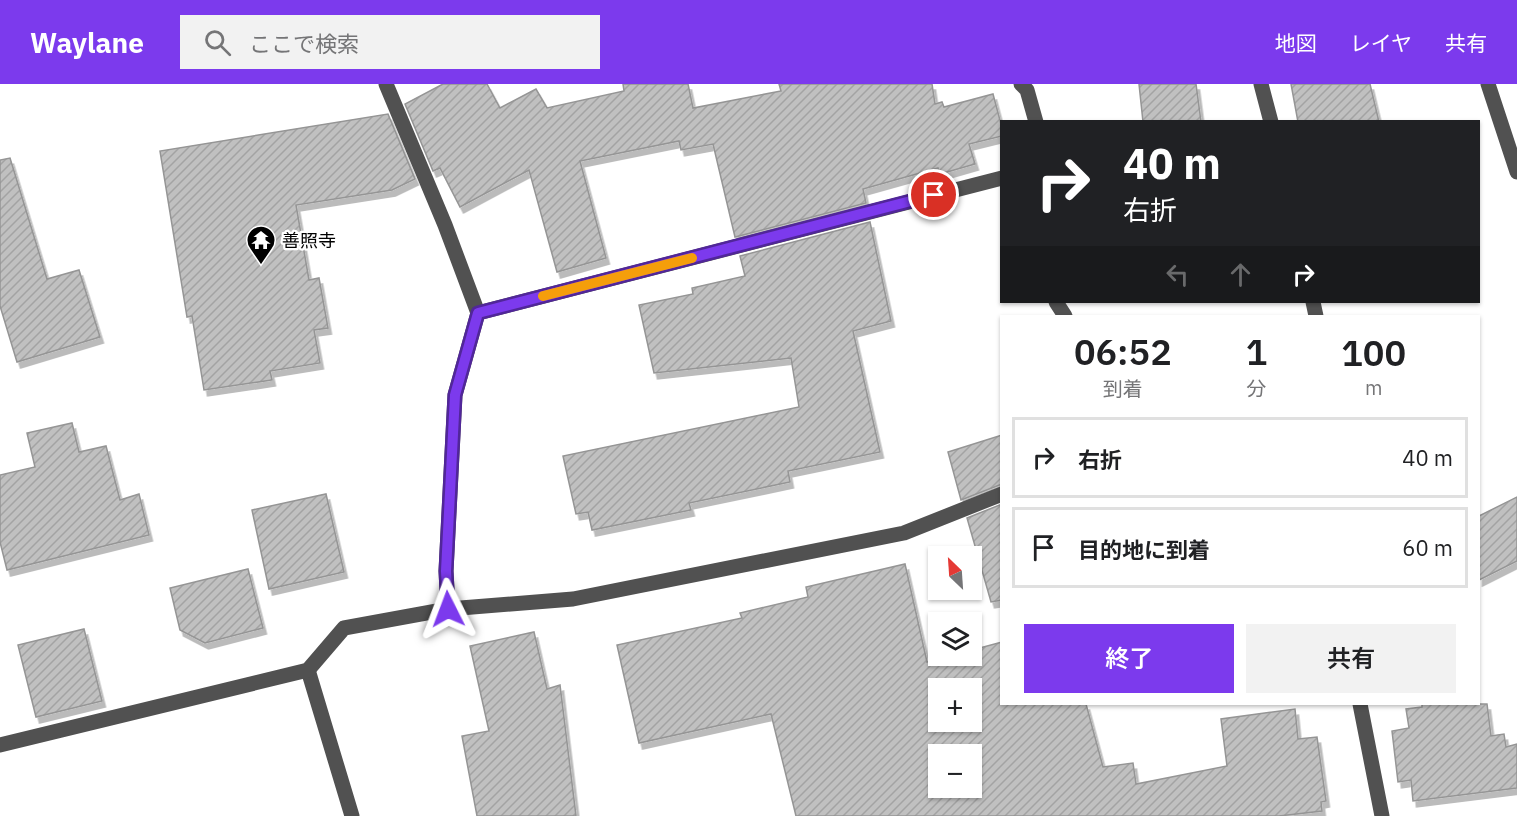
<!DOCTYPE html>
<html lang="ja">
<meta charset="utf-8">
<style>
:root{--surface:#fff;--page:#f2f2f2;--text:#202124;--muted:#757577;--line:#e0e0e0;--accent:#7c3aed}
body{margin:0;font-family:"IBM Plex Sans","Noto Sans JP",sans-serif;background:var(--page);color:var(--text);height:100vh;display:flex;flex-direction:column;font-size:22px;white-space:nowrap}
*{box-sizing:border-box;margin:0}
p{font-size:20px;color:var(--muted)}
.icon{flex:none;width:33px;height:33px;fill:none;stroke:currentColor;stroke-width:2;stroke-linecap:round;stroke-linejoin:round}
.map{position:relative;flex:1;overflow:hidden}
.side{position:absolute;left:1000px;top:231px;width:480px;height:390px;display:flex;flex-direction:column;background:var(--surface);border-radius:0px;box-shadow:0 2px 4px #0004}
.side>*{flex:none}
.guide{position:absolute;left:1000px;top:36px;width:480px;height:183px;border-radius:0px;box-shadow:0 2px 4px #0004;background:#202124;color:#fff;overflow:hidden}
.needle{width:39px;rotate:335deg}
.tools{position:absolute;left:928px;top:462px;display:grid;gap:12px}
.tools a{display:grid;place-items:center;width:54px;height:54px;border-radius:0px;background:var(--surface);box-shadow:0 2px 4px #0004;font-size:30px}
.pin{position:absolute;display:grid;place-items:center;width:51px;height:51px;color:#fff;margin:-26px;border:3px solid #fff;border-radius:50%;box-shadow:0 2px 6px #0007}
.me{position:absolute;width:66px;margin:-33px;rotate:357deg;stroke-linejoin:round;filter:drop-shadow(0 0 4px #0008)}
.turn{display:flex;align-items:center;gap:21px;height:126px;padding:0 24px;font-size:27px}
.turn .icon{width:78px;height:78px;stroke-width:2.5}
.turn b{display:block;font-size:42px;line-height:51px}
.lanes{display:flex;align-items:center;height:57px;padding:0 24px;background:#0003;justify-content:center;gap:30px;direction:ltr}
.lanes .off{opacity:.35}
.eta{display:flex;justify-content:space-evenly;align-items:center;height:102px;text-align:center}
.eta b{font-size:36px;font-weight:600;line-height:42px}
.action{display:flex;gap:12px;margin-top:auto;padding:12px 24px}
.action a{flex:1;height:69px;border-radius:0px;background:var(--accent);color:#fff;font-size:24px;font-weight:600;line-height:69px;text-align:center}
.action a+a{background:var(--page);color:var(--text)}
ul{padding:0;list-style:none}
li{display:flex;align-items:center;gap:18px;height:81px;margin:0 12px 9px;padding:0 12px;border:3px solid var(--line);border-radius:0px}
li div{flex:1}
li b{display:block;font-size:22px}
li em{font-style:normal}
header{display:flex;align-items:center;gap:36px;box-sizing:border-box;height:84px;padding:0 30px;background:var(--accent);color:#fff}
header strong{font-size:28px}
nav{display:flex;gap:33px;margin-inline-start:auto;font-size:21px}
.search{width:420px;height:54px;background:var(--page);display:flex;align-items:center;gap:15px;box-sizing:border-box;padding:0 21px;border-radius:0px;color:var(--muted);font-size:22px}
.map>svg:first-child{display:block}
.building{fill:url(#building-hatch);stroke:#959595;stroke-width:1.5;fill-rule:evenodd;filter:url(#shadow)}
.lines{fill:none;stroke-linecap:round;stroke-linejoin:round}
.minor{stroke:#515151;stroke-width:15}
.route-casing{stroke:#51269a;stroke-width:15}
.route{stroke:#7c3aed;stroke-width:10}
.slow{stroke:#f59e0b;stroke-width:10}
.labels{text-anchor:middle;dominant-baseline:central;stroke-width:4.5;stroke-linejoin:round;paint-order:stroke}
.poi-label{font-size:18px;fill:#000;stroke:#fff;text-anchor:start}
</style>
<header>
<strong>Waylane</strong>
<div class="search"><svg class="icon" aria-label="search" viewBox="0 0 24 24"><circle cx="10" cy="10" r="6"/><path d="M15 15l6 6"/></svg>ここで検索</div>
<nav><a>地図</a><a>レイヤ</a><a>共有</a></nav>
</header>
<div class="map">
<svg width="1517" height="732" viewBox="0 0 1517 732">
<defs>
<pattern id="building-hatch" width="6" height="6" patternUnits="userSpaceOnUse" patternTransform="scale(1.5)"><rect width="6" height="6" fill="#c0c0c0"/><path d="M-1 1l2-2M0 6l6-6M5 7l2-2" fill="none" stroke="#a3a3a3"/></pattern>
<filter id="shadow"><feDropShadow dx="3.5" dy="6" stdDeviation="0" flood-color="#0004"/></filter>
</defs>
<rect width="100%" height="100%" fill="#fff"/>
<g class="building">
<path d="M443,0H487L500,24L536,5L547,24L624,7L623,0H688L693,24L781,7L779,0H932L935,20L942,18L944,23L993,10L1002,44V52L969,60L975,80L940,90L938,84L863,105L866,119L735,153L713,60L681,66L679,57L580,77L606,174L557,188L529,86L460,123L440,84L433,87L405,20Z"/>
<path d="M1139,0H1196L1201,38H1143Z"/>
<path d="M1291,0H1370L1379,38H1298Z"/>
<path d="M388,30L415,95L392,106L296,121L309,196L319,194L328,244L314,246L320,279L270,287L272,296L204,306L192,232L187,233L160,67Z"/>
<path d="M10,74L47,195L79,186L100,253L17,278L0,222V76Z"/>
<path d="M870,138L891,237L853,247L880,368L788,387L790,398L689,419L691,426L592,446L588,428L576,430L563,372L799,323L791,274L654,289L639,221L693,210L692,204L745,192L740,172Z"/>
<path d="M72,339L79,368L106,362L120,416L139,410L149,451L7,486L0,458V391L35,383L27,349Z"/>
<path d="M1002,351V400L961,416L948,368Z"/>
<path d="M326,410L344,488L269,505L252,426Z"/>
<path d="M1517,413V477L1479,496V432Z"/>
<path d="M1002,420V516L991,518L967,434Z"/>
<path d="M905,480L927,578L952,572H972V566L1002,558V620H1086L1103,683L1133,679L1136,700L1227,682L1221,635L1295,625L1298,655L1317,653L1326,717L1321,718L1322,727L1279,732H796L771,630L639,659L617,561L742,534L740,529L808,513L806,503ZM939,604H972V638H939ZM939,670H972V704H939Z"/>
<path d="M248,485L263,544L205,559L180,546L170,504Z"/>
<path d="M84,545L102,617L36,633L18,561Z"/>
<path d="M534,548L547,605L560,601L576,732H477L462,652L489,647L470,562Z"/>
<path d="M1422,620H1487L1491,652L1504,650L1506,663L1517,660V704L1413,717L1411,696L1398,698L1392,647L1409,644L1406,625L1422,623Z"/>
</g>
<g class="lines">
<g class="minor">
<path d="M386,0L445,141L478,229L455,311L446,487L448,525L573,515L904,449L1002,410"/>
<path d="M1021,0L1027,6L1036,38"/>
<path d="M1261,0L1271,38"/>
<path d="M1488,0L1517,88"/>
<path d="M1056,218L1065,232"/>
<path d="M1313,218L1316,232"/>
<path d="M478,229L1002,94"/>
<path d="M308,586L352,732"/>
<path d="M1360,620L1382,732"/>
<path d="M0,661L308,586L344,544L448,525"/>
</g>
</g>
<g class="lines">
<g class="route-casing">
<path id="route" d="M448,525L446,487L455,311L478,229L934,111"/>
</g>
<use href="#route" class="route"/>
<path class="slow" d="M543,212L692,174"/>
</g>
<defs>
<g id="temple-pin" transform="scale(1.5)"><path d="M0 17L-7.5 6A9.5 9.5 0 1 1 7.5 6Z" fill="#000" stroke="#fff"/><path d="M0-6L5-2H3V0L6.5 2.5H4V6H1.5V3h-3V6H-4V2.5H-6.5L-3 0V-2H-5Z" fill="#fff"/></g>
</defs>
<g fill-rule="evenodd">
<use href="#temple-pin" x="261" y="156"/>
</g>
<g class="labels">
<g class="poi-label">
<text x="282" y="156">善照寺</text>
</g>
</g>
</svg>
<div class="tools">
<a><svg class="needle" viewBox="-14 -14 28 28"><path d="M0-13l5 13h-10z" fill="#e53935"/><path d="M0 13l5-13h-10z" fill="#757577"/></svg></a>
<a><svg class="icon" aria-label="layers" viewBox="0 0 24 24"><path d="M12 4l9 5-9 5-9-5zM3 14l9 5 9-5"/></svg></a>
<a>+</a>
<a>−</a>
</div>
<div class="pin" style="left:934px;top:111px;background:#d93025"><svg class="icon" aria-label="arrive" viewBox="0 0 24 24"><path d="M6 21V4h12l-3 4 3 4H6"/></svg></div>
<svg class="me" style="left:448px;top:525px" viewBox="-20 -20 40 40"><path d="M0-17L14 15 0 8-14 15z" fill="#7c3aed" stroke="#fff" stroke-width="4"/></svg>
<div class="guide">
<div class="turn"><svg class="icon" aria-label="right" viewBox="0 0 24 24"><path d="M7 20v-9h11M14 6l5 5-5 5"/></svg><div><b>40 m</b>右折</div></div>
<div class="lanes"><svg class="icon off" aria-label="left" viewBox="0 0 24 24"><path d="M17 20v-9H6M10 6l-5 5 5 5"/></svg><svg class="icon off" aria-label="ahead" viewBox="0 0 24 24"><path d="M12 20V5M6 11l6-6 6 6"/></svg><svg class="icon" aria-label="right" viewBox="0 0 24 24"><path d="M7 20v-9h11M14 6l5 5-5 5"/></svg></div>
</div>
<section class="side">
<div class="eta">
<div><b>06:52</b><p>到着</p></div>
<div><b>1</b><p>分</p></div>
<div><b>100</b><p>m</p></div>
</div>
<ul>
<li><svg class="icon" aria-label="right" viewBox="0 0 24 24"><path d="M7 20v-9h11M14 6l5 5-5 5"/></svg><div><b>右折</b></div><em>40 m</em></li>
<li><svg class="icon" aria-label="arrive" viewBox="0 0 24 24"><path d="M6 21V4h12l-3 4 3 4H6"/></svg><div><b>目的地に到着</b></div><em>60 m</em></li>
</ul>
<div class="action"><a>終了</a><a>共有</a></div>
</section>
</div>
